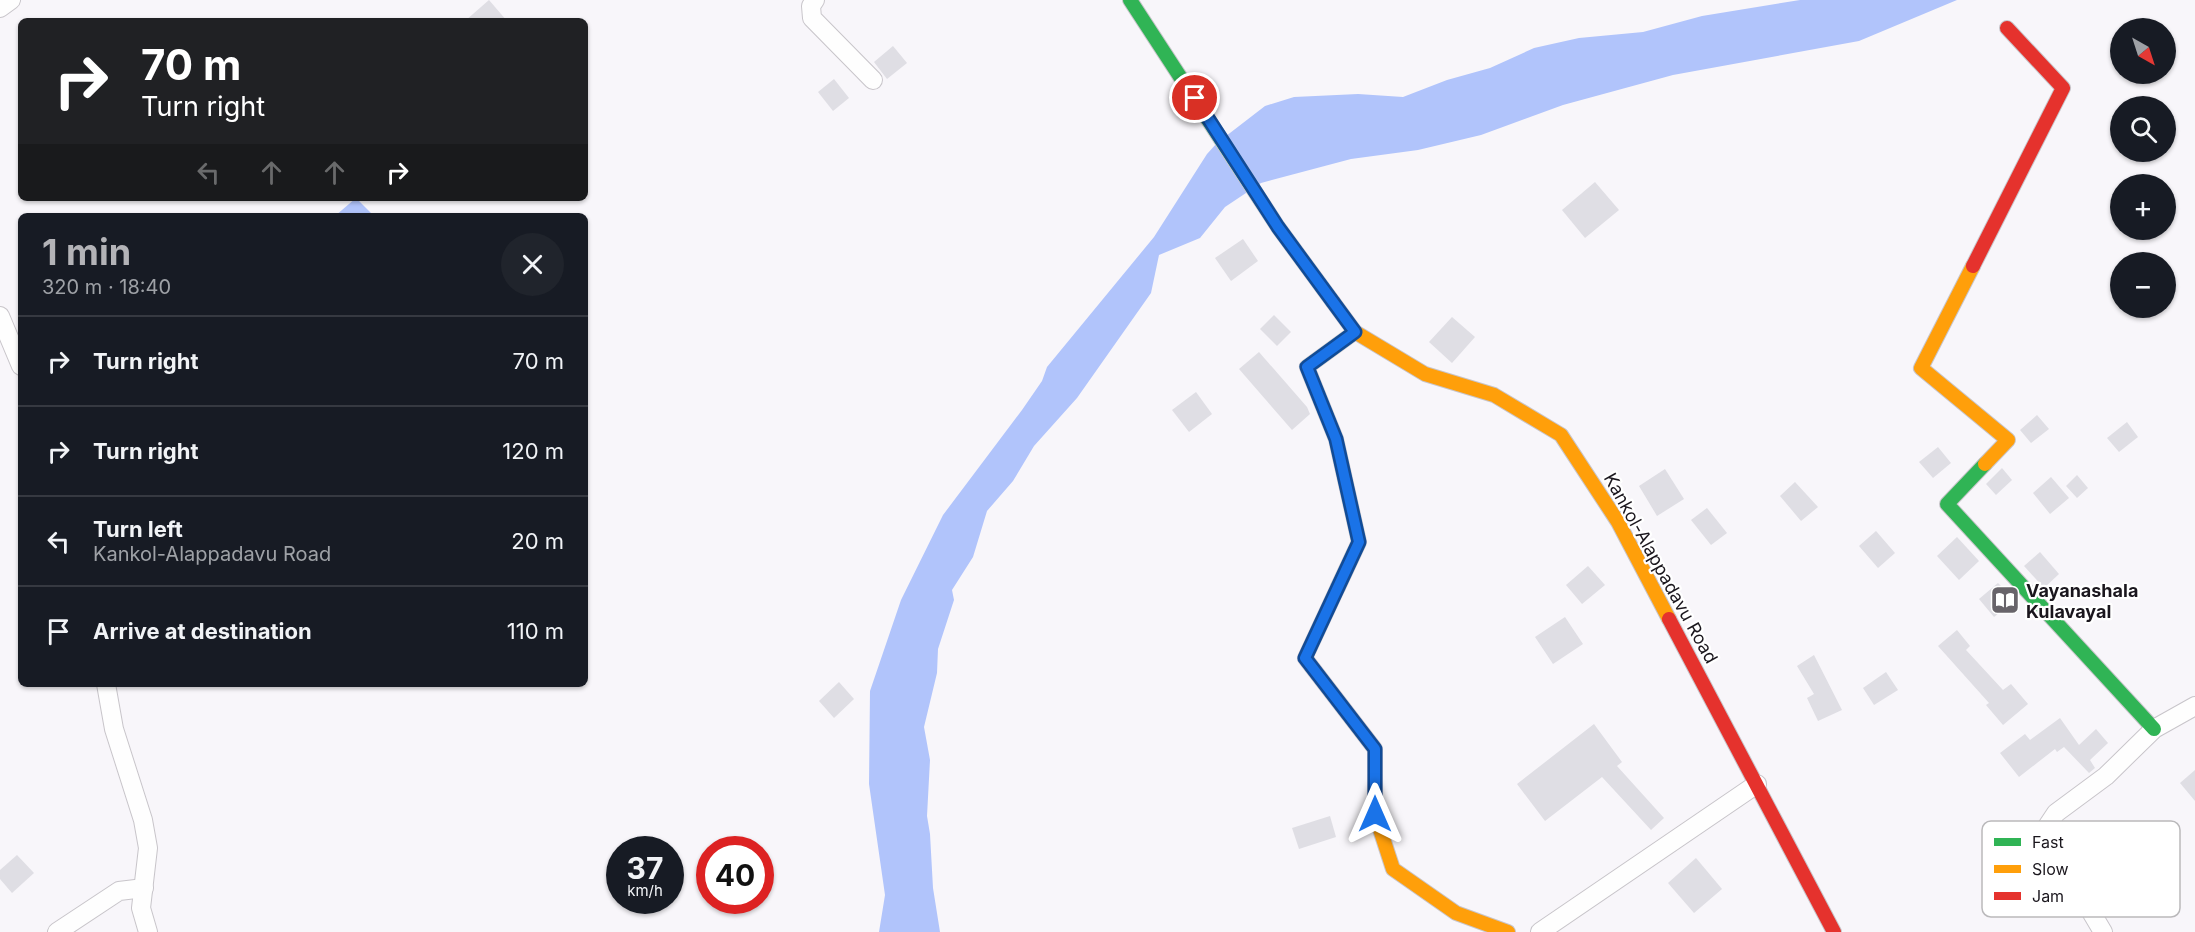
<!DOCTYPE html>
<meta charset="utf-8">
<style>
:root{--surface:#171b24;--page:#20242c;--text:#f1f3f6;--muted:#9ea1a6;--line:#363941;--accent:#b3b3b7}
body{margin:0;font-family:Inter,sans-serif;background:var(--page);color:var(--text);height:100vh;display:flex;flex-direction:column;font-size:22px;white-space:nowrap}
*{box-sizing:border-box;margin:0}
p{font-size:20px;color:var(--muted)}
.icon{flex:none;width:33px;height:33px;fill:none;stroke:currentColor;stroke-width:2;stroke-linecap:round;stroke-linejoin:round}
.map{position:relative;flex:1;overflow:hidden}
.details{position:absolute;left:18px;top:213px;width:570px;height:474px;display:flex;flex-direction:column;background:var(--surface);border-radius:9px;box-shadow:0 2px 4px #0004}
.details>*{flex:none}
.top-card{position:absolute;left:18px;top:18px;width:570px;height:183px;border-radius:9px;box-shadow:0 2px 4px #0004;background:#202124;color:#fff;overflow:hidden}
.needle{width:39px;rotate:141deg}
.tools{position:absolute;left:2110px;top:18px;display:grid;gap:12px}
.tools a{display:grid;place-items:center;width:66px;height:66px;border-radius:50%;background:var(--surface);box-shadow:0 2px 4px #0004;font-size:30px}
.speed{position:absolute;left:606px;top:836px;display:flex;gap:12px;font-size:30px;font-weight:700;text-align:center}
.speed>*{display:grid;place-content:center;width:78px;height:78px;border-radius:50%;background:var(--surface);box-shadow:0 2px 4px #0004;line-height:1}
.speed small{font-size:15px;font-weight:400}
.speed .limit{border:9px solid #d22;background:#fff;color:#111}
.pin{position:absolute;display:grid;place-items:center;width:51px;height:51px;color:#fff;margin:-26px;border:3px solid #fff;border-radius:50%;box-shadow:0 2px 6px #0007}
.me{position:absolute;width:66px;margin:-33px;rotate:0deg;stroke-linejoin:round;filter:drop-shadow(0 0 4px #0008)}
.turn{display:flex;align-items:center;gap:21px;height:126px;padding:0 24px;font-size:27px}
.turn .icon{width:78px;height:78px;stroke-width:2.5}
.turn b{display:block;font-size:42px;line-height:51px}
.lanes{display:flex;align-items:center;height:57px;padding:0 24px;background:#0003;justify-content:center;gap:30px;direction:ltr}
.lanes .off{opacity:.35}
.round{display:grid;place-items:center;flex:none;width:63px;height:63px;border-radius:32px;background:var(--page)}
.headline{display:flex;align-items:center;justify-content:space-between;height:102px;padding:0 24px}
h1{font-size:36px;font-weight:700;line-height:45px;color:var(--accent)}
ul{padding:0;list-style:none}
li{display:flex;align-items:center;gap:18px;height:90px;padding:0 24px;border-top:2px solid var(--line)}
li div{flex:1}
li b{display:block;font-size:22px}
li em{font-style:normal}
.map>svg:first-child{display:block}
.water{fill:#b1c4fb}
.building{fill:#dfdee4}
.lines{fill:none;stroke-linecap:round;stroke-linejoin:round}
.street-casing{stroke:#c8c5ca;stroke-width:20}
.fast-casing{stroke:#c8c5ca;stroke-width:16}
.slow-casing{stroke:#c8c5ca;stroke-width:16}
.jam-casing{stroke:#c8c5ca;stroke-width:16}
.street{stroke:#fefefe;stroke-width:18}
.fast{stroke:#30b455;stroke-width:14}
.slow{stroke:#ff9f0a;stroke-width:14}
.jam{stroke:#e5322d;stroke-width:14}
.route-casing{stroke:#114b97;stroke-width:15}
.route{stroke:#1a73e8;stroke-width:10}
.labels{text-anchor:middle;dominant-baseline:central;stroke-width:4.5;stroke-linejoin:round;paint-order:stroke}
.street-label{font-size:18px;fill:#1a161d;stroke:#fff}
.poi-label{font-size:18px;font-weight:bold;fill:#1a161d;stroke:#fff;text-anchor:start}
.key{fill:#fff;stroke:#bab9bb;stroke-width:1.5}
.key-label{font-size:16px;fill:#1a161d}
</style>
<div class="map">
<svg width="2195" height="932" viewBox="0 0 2195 932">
<rect width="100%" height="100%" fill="#f8f6fa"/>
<g class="water">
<path d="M1800,0H1957L1859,41L1673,75L1563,105L1481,135L1418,150L1351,159L1261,183L1225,207L1200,238L1159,255L1151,293L1077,398L1034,446L1013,481L987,511L973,557L952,590L954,600L938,649L937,673L924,727L930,760L927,816L930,834L933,888L940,932H879L885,895L869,784L870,691L901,600L943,515L1022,410L1042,381L1047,367L1154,237L1207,154L1217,143L1265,106L1294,97L1358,94L1403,97L1447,80L1490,68L1534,48L1579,38L1643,32L1702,16Z"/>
<path d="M356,198L374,216H335Z"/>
</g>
<g class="building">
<path d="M489,0L507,21H465Z"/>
<path d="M893,46L907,63L887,79L874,62Z"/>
<path d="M834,79L849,98L833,111L818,92Z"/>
<path d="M1595,182L1619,210L1585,238L1562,210Z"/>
<path d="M1243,239L1258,261L1231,281L1215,258Z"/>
<path d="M1274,315L1291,332L1277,346L1260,329Z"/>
<path d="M1452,317L1475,337L1452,363L1429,342Z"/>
<path d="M1259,352L1307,407L1310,414L1292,430L1239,369Z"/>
<path d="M1196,392L1212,414L1189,432L1172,410Z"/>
<path d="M2037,415L2049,429L2031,443L2020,430Z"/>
<path d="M2127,422L2138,437L2119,452L2107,438Z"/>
<path d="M1938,447L1951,463L1933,478L1919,462Z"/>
<path d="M2002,468L2012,480L1996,495L1986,484Z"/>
<path d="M1665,469L1684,499L1657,516L1639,486Z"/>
<path d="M2077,475L2088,488L2077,498L2066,486Z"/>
<path d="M2051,477L2069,498L2050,514L2033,493Z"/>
<path d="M1795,482L1818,507L1801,521L1780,496Z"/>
<path d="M1707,508L1727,533L1711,545L1691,520Z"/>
<path d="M1876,531L1895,553L1878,568L1859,546Z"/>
<path d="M1957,537L1979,561L1959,580L1937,556Z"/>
<path d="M2040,552L2059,574L2044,588L2024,566Z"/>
<path d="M1588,566L1605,585L1582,604L1566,585Z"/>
<path d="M1998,583L2015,600L1994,617L1979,599Z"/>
<path d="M1565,617L1583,644L1553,664L1535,637Z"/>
<path d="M1957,630L1970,646L1966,650L2003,690L2011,684L2028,704L2003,725L1986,705L1989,703L1938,646Z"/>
<path d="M1814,655L1842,710L1818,721L1807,698L1814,694L1797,666Z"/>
<path d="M1886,672L1898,690L1874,705L1863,688Z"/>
<path d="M839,682L854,699L834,718L819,701Z"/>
<path d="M2060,718L2079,745L2096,729L2108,743L2090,760L2095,768L2089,773L2064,747L2057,752L2055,749L2019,777L2000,753L2025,734L2030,740Z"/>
<path d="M1594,724L1622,762L1617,766L1664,818L1651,830L1602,777L1545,821L1517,784Z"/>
<path d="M2195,770V801L2180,783Z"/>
<path d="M1330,816L1336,837L1299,849L1292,828Z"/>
<path d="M17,855L34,873L12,893L0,879V870Z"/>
<path d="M1696,858L1722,889L1694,913L1668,883Z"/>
</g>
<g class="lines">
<g class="street-casing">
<g id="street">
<path d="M815,0L811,6L812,18L873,80"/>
<path d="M0,8L11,0"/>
<path d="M0,316L21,366"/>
<path d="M106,684L114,729L143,820L148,848L141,908L148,932"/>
<path d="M57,932L119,891L144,888"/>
<path d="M1540,932L1757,784"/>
<path d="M2103,932L2071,878L2046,845L2044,831L2056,813L2106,776L2154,729L2195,706"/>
</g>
</g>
<g class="fast-casing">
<g id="fast">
<path d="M1130,0L1278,227L1333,302"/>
<path d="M1985,464L1947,504L2154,729"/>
<path d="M1338,587L1359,542L1336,439L1307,367L1355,332"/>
</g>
</g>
<g class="slow-casing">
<g id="slow">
<path d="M1973,266L1921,368L2008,440L1985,464"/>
<path d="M1333,302L1355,332L1425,374L1494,395L1561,435L1618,522L1669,619"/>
<path d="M1338,587L1305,658L1375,749V814L1393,869L1456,913L1508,932"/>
</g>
</g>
<g class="jam-casing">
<g id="jam">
<path d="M1973,266L2063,88L2007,28"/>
<path d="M1669,619L1834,932"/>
</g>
</g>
<use href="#street" class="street"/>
<use href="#fast" class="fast"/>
<use href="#slow" class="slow"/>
<use href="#jam" class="jam"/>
</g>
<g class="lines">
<g class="route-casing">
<path id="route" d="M1195,98L1278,227L1355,332L1307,367L1336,439L1359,542L1305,658L1375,749V814"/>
</g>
<use href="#route" class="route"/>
</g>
<defs>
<g id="library-square" transform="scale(1.5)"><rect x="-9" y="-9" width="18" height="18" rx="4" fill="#68646a" stroke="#fff"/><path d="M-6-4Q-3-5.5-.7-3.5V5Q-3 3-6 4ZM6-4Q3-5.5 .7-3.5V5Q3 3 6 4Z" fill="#fff"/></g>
</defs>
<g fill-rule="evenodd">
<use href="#library-square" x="2005" y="600"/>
</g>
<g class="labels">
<g class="street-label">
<text transform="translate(1661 568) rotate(61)">Kankol-Alappadavu Road</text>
</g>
<g class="poi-label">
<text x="2026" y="590">Vayanashala<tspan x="2026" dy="21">Kulavayal</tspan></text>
</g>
</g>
<rect x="1982" y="821" width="198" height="96" rx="9" class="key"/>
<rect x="1994" y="838" width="27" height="8" fill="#30b455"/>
<rect x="1994" y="865" width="27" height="8" fill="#ff9f0a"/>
<rect x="1994" y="892" width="27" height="8" fill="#e5322d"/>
<g class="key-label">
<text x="2032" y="848">Fast</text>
<text x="2032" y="875">Slow</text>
<text x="2032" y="902">Jam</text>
</g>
</svg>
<div class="tools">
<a><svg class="needle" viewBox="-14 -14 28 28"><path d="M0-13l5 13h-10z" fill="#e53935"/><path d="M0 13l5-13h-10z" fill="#9ea1a6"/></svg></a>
<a><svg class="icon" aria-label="search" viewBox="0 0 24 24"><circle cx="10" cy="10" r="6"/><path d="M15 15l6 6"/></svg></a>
<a>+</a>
<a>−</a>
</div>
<div class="speed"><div>37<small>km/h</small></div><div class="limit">40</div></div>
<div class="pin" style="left:1195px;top:98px;background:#d93025"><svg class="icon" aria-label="arrive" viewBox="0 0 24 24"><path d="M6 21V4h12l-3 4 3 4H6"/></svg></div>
<svg class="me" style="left:1375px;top:814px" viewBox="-20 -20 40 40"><path d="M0-17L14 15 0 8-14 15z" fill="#1a73e8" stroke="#fff" stroke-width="4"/></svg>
<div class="top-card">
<div class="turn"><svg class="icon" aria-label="right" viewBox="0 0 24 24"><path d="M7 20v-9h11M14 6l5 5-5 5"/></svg><div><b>70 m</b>Turn right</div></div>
<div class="lanes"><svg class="icon off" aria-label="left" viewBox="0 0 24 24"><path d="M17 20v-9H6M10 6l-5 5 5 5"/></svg><svg class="icon off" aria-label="ahead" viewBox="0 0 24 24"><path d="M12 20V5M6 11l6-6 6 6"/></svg><svg class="icon off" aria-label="ahead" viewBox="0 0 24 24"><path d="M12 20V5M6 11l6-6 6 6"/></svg><svg class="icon" aria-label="right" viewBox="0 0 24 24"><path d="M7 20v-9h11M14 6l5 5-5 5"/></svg></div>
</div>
<section class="details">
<div class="headline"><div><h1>1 min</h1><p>320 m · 18:40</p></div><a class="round"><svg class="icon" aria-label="close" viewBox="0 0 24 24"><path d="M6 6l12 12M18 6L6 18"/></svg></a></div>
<ul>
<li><svg class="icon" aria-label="right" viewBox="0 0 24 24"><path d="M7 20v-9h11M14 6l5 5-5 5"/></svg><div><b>Turn right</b></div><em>70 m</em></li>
<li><svg class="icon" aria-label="right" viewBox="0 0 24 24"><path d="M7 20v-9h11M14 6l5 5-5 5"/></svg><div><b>Turn right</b></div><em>120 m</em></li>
<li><svg class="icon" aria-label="left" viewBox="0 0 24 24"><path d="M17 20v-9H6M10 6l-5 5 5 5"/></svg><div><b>Turn left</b><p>Kankol-Alappadavu Road</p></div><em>20 m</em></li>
<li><svg class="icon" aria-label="arrive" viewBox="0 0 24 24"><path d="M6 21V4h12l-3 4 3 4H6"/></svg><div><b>Arrive at destination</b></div><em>110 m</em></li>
</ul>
</section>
</div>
